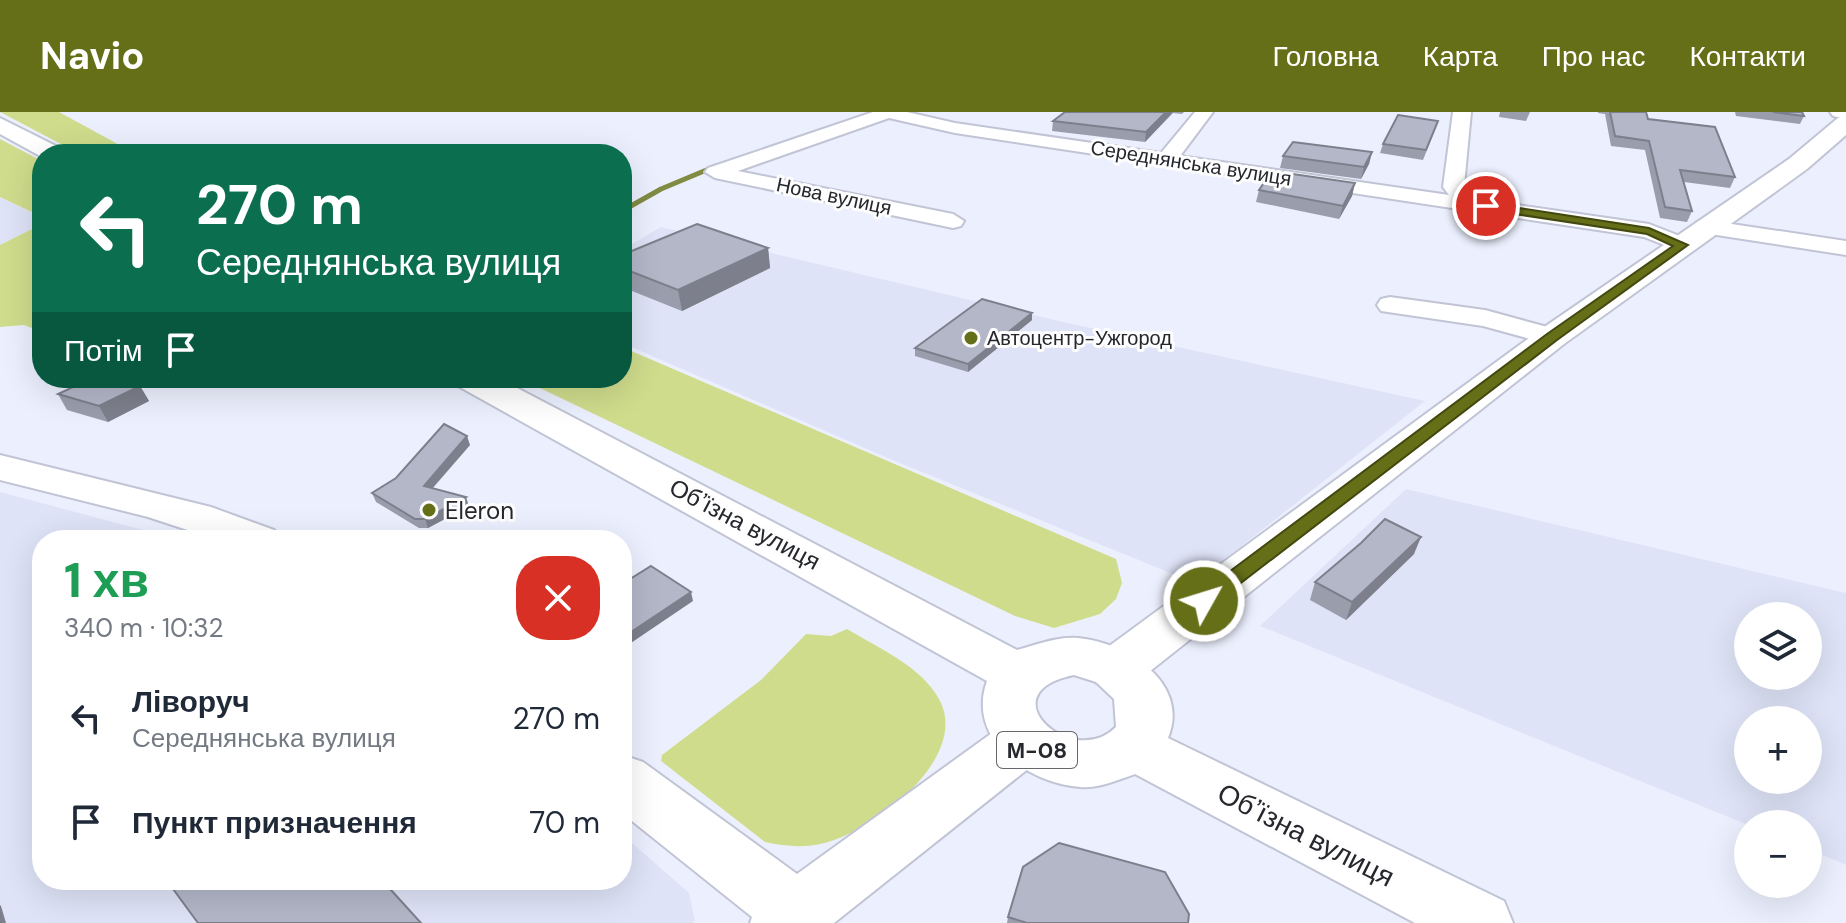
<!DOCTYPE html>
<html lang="uk">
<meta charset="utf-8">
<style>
:root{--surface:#fff;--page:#f2f2f3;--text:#1f2937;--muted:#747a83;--accent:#656f17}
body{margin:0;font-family:"DM Sans",sans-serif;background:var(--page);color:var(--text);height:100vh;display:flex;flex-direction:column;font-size:30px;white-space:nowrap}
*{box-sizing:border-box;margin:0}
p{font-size:26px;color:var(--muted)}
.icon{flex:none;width:44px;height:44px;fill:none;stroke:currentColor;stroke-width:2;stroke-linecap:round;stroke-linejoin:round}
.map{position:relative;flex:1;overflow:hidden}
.sheet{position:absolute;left:32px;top:418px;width:600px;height:360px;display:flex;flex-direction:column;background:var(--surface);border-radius:32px;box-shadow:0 8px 32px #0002}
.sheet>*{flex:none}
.guide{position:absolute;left:32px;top:32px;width:600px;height:244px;border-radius:32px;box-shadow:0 8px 32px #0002;background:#0b6e4f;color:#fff;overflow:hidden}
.fabs{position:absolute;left:1734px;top:490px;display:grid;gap:16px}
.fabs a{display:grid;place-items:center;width:88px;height:88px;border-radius:50%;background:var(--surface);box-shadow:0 8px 32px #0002;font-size:40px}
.pin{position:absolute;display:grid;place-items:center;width:68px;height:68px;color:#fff;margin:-34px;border:4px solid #fff;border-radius:50%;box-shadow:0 2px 8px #0007}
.me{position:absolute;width:88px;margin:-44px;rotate:51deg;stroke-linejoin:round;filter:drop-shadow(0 0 6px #0008)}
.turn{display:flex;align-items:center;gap:28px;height:168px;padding:0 32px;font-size:36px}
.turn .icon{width:104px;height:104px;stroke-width:2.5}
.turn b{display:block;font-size:56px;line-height:68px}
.then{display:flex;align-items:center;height:76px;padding:0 32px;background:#0003;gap:16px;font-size:30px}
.round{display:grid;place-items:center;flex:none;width:84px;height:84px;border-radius:32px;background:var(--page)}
.headline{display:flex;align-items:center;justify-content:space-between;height:136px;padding:0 32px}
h1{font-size:48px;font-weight:800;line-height:60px;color:#1e9e55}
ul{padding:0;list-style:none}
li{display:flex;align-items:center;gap:24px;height:104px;padding:0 32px}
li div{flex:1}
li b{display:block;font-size:30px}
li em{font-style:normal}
header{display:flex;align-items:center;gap:48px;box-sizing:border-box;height:112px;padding:0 40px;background:var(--accent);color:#fff}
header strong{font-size:38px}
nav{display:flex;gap:44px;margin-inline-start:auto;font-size:28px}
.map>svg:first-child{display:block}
.built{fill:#dee3f7;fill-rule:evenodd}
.green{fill:#cfdc8c}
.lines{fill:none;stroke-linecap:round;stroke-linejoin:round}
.stream-far1{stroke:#818b44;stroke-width:5}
.stream{stroke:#818b44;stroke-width:6}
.minor-casing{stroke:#c0c4d5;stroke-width:4}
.tertiary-casing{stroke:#c0c4d5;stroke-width:4}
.trunk-casing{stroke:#c0c4d5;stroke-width:4}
.minor{fill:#fff;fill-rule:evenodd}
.tertiary{fill:#fff;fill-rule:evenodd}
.trunk{fill:#fff;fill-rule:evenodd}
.wall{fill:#9a9dac}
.shaded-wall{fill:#7d808c}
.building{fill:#b3b7c8;stroke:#7d808c;stroke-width:2}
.route{fill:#656f17;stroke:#42480f;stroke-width:2}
.poi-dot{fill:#656f17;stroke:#fdfdfd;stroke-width:3}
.labels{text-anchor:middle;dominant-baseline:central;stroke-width:6;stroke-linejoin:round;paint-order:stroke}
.far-street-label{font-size:20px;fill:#25272d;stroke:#fdfdfd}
.far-poi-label{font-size:20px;fill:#25272d;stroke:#fdfdfd;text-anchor:start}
.shield{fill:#fdfdfd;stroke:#66676b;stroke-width:2}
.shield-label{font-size:22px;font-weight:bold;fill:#25272d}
.poi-label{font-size:24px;fill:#25272d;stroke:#fdfdfd;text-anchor:start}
.street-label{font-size:24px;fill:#25272d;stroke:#fdfdfd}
.near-street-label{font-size:28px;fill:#25272d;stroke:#fdfdfd}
</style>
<header>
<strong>Navio</strong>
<nav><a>Головна</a><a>Карта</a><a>Про нас</a><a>Контакти</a></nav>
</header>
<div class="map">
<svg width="1846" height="811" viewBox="0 0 1846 811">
<rect width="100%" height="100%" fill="#ecf0fe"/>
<g class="built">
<path d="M0,85L42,106V112L0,133Z"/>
<path d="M661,115L1059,209L1425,289L1195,471L890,347L622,231V138Z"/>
<path d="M1406,377L1846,481V753L1808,737V712L1748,713L1260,514ZM1748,504H1808V564H1748ZM1748,608H1808V668H1748Z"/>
<path d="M0,380L181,428H42V768H622V722L689,781L695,808L693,811H0Z"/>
</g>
<g class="green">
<path d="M0,0H59L136,42H80Z"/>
<path d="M0,27L42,49V105L0,85Z"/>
<path d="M42,112V220L24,213L0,215V133Z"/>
<path d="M622,235L1116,447L1122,471L1116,487L1100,502L1054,516L1015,504L519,266H622Z"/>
<path d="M847,517C878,536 921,554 939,587C972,646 871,722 820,732C802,736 784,734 765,730L661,649L662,643L761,568L806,522L831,524Z"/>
</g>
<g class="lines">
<path class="stream-far1" d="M622,99L661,77L716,54"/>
<path class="stream" d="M622,99L626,97"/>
<g class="minor-casing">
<g id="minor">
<path d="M873,0H907L955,11L1161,41L1195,0H1213L1180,44L1449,83L1443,75L1453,0H1471L1464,74L1472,82L1490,89L1649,112L1690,128L1694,133L1682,140L1644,125L955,21L889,6L738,59L953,102L964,109L961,114L953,116L715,66L705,60L708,56Z"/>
<path d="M1830,0H1846V7L1833,4Z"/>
<path d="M1705,108L1846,129V143L1697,120L1694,115L1697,110Z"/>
<path d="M1390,185L1485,198L1562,219L1566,225L1562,231L1552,233L1483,214L1381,199L1377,193L1381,187Z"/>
</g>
</g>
<g class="tertiary-casing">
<g id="tertiary">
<path d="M1846,4V23L1807,57L1564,232L1135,571L1116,576L1097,571L1090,557L1097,543L1540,218L1789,47L1838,6Z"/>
<path d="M0,343L211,395L274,418L281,428H218L148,405L0,368Z"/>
<path d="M1023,607L1043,613L1051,629L1043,645L834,811H750L752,805L622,701V643L643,650L797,762L1003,613Z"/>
</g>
</g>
<g class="trunk-casing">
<g id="trunk">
<path d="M0,6L62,37L66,42H42V45L0,22Z"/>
<path d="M453,266H498L1017,538C1035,533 1059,524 1078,526C1125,530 1191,570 1168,626L1504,789L1513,811H1415L1135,662C1118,668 1097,677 1080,675C1027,671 966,627 987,569L458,274ZM1074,563L1096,570L1114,587L1116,615C1073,659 985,581 1074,563Z"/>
</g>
</g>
<use href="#minor" class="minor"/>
<use href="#tertiary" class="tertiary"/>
<use href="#trunk" class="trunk"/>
</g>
<g class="wall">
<path d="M1065,0H1184L1182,2L1173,1L1145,30L1052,19L1053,9Z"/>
<path d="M1500,0H1530L1526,9L1499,5Z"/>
<path d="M1598,0H1646L1648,7L1735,65L1730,76L1684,70L1692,99L1687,110L1660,106L1645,38L1611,34L1605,2L1598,1Z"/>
<path d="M1735,0H1802L1804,4L1800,12L1736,4Z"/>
<path d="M1435,18L1423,48L1380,41L1383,32Z"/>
<path d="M1372,40L1369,52L1361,67L1280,56L1283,44Z"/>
<path d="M1355,71L1352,84L1339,107L1256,90L1259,78Z"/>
<path d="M768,136L770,156L682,199L622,175V143Z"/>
<path d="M1032,201V208L968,260L915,244V236Z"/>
<path d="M140,274L149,289L108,310L67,298L58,282Z"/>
<path d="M470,333L433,376L469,394L428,416H419L376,390L372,381Z"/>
<path d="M1414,442L1346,508L1310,488L1315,470Z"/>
<path d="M1008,805L1188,811H1007Z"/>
</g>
<g class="shaded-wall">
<path d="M1166,0H1173L1145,30L1146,20Z"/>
<path d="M1372,40L1369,52L1361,67L1364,55Z"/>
<path d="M1355,71L1352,84L1339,107L1343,94Z"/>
<path d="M768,136L770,156L682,199L678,178Z"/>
<path d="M1032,201V208L968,260V252Z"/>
<path d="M140,274L149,289L108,310L99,294Z"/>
<path d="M467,324L470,333L427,382L424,374Z"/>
<path d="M466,385L469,394L428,416L425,407Z"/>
<path d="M1421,425L1414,442L1346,508L1352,490Z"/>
<path d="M691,480L693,489L622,537V526Z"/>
<path d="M0,793L1,794L6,811H0Z"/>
</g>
<g class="building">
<path d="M1065,0H1166L1146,20L1053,9Z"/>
<path d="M1610,0H1646L1648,7L1715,15L1735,65L1680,58L1692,99L1665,95L1649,29L1615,24Z"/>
<path d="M1773,0H1802L1804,4Z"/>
<path d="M1398,3L1438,9L1426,38L1383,32Z"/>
<path d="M1293,30L1372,40L1364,55L1283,44Z"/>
<path d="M1272,59L1355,71L1343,94L1259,78Z"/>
<path d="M697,112L768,136L678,178L622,156V143Z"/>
<path d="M982,187L1032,201L968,252L915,236Z"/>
<path d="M92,266H113L140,274L99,294L58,282Z"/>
<path d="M444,312L467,324L424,374L466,385L425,407H415L372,381L396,366Z"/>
<path d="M1385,407L1421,425L1352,490L1315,470L1361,431Z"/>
<path d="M651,454L691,480L622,526V472Z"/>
<path d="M1059,731L1165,760L1189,802L1188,811H1027L1008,805L1023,755Z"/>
<path d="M171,768H382L421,811H198L168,770Z"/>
</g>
<path class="route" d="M1486,91L1649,116L1688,133L1557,228L1211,494H1197L1194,489L1197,484L1547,222L1673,134L1647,122L1482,97Z"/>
<g class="poi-dot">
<circle cx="971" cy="226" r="8"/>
<circle cx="429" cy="398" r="8"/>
</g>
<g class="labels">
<g class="far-street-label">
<text transform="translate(1191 51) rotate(9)">Середнянська вулиця</text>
<text transform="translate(834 84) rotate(12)">Нова вулиця</text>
</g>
<g class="far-poi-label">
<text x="987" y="226">Автоцентр-Ужгород</text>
</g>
<rect class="shield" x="997" y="620" width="80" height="36" rx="6"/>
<g class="shield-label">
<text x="1037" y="638">М-08</text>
</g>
<g class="poi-label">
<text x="445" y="398">Eleron</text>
</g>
<g class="street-label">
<text transform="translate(745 412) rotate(28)">Обʼїзна вулиця</text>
</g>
<g class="near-street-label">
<text transform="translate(1306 723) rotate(27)">Обʼїзна вулиця</text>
</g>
</g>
</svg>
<div class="fabs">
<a><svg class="icon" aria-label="layers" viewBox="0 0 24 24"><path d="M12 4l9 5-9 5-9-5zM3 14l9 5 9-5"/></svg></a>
<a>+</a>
<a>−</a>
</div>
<div class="pin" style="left:1486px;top:94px;background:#d93025"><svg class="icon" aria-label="arrive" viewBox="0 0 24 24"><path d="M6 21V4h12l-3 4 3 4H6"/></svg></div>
<svg class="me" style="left:1204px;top:489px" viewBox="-20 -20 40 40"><circle r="17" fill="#656f17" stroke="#fff" stroke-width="3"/><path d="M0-11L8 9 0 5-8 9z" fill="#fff"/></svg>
<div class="guide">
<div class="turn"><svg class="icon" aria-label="left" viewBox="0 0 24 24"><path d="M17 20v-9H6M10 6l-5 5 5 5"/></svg><div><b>270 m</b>Середнянська вулиця</div></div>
<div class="then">Потім<svg class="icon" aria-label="arrive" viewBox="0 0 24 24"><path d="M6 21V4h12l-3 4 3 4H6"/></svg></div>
</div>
<section class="sheet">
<div class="headline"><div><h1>1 хв</h1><p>340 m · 10:32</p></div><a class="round" style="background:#d93025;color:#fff"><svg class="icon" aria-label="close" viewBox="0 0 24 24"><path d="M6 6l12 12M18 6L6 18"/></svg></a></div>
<ul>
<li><svg class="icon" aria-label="left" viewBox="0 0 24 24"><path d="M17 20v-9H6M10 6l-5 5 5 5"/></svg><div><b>Ліворуч</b><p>Середнянська вулиця</p></div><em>270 m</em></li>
<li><svg class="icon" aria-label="arrive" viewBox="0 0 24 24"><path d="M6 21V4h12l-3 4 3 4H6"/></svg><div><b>Пункт призначення</b></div><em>70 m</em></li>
</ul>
</section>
</div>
